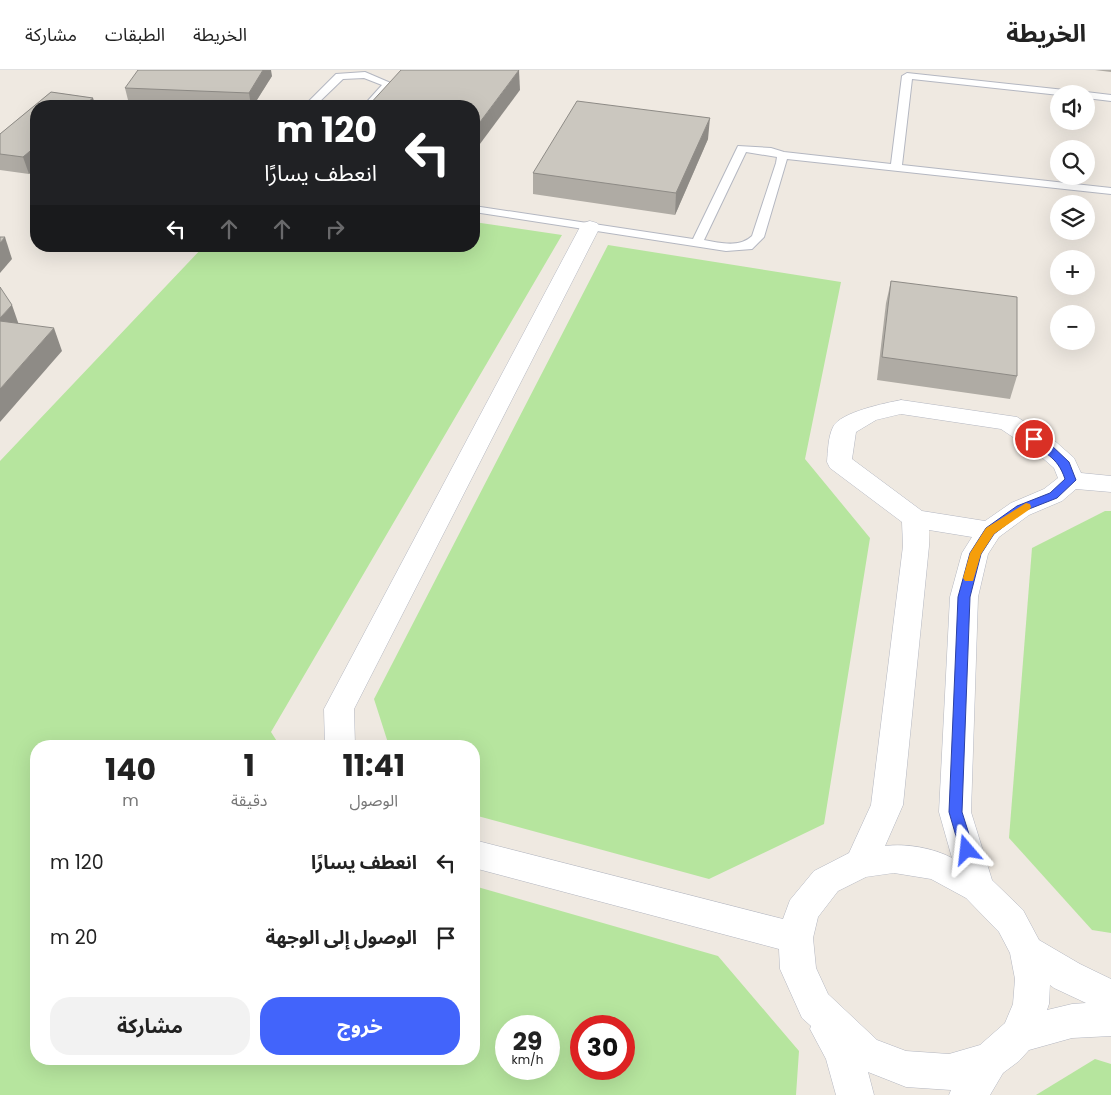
<!DOCTYPE html>
<html lang="ar">
<meta charset="utf-8">
<style>
:root{--surface:#fff;--page:#f2f2f2;--text:#222;--muted:#767676;--line:#e0e0e0;--accent:#4264fb}
body{margin:0;font-family:Poppins,"Noto Sans Arabic",sans-serif;background:var(--page);color:var(--text);direction:rtl;height:100vh;display:flex;flex-direction:column;font-size:19px;white-space:nowrap}
*{box-sizing:border-box;margin:0}
p{font-size:16px;color:var(--muted)}
.icon{flex:none;width:28px;height:28px;fill:none;stroke:currentColor;stroke-width:2;stroke-linecap:round;stroke-linejoin:round}
.map{position:relative;flex:1;overflow:hidden;direction:ltr}
.drawer{position:absolute;left:30px;top:670px;width:450px;height:325px;display:flex;flex-direction:column;background:var(--surface);border-radius:20px;box-shadow:0 5px 20px #0002;direction:rtl}
.drawer>*{flex:none}
.hud{position:absolute;left:30px;top:30px;width:450px;height:152px;border-radius:20px;box-shadow:0 5px 20px #0002;direction:rtl;background:#202124;color:#fff;overflow:hidden}
.fabs{position:absolute;left:1050px;top:15px;display:grid;gap:10px}
.fabs a{display:grid;place-items:center;width:45px;height:45px;border-radius:50%;background:var(--surface);box-shadow:0 5px 20px #0002;font-size:25px}
.speed{position:absolute;left:495px;top:945px;display:flex;gap:10px;font-size:25px;font-weight:700;text-align:center}
.speed>*{display:grid;place-content:center;width:65px;height:65px;border-radius:50%;background:var(--surface);box-shadow:0 5px 20px #0002;line-height:1}
.speed small{font-size:12px;font-weight:400}
.speed .limit{border:8px solid #d22;background:#fff;color:#111}
.pin{position:absolute;display:grid;place-items:center;width:42px;height:42px;color:#fff;margin:-21px;border:2px solid #fff;border-radius:50%;box-shadow:0 1px 5px #0007}
.me{position:absolute;width:55px;margin:-28px;rotate:343deg;stroke-linejoin:round;filter:drop-shadow(0 0 4px #0008)}
.turn{display:flex;align-items:center;gap:18px;height:105px;padding:0 20px;font-size:22px}
.turn .icon{width:65px;height:65px;stroke-width:2.5}
.turn b{display:block;font-size:35px;line-height:42px}
.lanes{display:flex;align-items:center;height:48px;padding:0 20px;background:#0003;justify-content:center;gap:25px;direction:ltr}
.lanes .off{opacity:.35}
.eta{display:flex;justify-content:space-evenly;align-items:center;height:85px;text-align:center}
.eta b{font-size:30px;font-weight:700;line-height:35px}
.cta{display:flex;gap:10px;margin-top:auto;padding:10px 20px}
.cta a{flex:1;height:58px;border-radius:20px;background:var(--accent);color:#fff;font-size:20px;font-weight:700;line-height:58px;text-align:center}
.cta a+a{background:var(--page);color:var(--text)}
ul{padding:0;list-style:none}
li{display:flex;align-items:center;gap:15px;height:75px;padding:0 20px}
li div{flex:1}
li b{display:block;font-size:19px}
li em{font-style:normal}
header{display:flex;align-items:center;gap:30px;box-sizing:border-box;height:70px;padding:0 25px;background:var(--surface);border-bottom:1px solid var(--line)}
header strong{font-size:24px}
nav{display:flex;gap:28px;margin-inline-start:auto;font-size:18px}
.map>svg:first-child{display:block}
.green{fill:#b6e59e;fill-rule:evenodd}
.lines{fill:none;stroke-linecap:round;stroke-linejoin:round}
.lane-casing{stroke:#b4b7c1;stroke-width:2}
.street-casing{stroke:#b4b7c1;stroke-width:1}
.lane{fill:#fff;fill-rule:evenodd}
.street{fill:#fff;fill-rule:evenodd}
.wall{fill:#afaba4}
.shaded-wall{fill:#8e8b86}
.building{fill:#cbc7bf;stroke:#8e8b86}
.route{fill:#4264fb;stroke:#2b41a3}
.slow{fill:#f59e0b}
</style>
<header>
<strong>الخريطة</strong>
<nav><a>الخريطة</a><a>الطبقات</a><a>مشاركة</a></nav>
</header>
<div class="map">
<svg width="1111" height="1025" viewBox="0 0 1111 1025">
<rect width="100%" height="100%" fill="#efe9e1"/>
<g class="green">
<path d="M474,152L562,165L271,662L280,676H36V989H474V816L718,886L799,981L796,1025H0V391L204,176H474ZM506,956H549V999H506ZM581,956H624V999H581Z"/>
<path d="M608,175L841,212L805,389L870,468L824,754L709,809L474,745V676H389L374,629Z"/>
<path d="M1105,441H1111V863L1092,860L1009,768L1032,478Z"/>
<path d="M1095,989L1111,994V1025H1036Z"/>
</g>
<g class="lines">
<g class="lane-casing">
<g id="lane">
<path d="M365,2L393,14L373,36H363L382,15L364,8L343,9L315,36H304L336,4Z"/>
<path d="M907,3L1074,21L1079,24H1059V25L912,9L902,95L1111,118V124L787,89L764,167L752,179L726,181L474,142V136L693,169L738,76L771,78L784,82L891,94L902,6ZM746,82L777,87L776,93L752,166C739,178 721,173 704,170Z"/>
<path d="M1086,22L1111,25V31L1086,28V24H1082Z"/>
</g>
</g>
<g class="street-casing">
<g id="street">
<path d="M590,151L597,153L600,157L354,639L355,676H325L324,639L580,157L583,153Z"/>
<path d="M901,330L1017,347L1056,372L1074,388L1081,403L1111,406V422L1076,419L1062,431L1029,445L999,467L988,484L978,527L971,742L992,810L1023,840L1039,870L1080,894L1111,909V966L1072,968L1029,980L1019,991L1003,1003L990,1025H949L951,1020L906,1017L868,1002L874,1025H836L826,989L810,959L811,956L802,948L780,899L779,879L474,798V770L783,849L790,830L814,801L849,783L871,735L903,476L902,452L830,398L827,392C828,381 828,367 833,357C840,342 886,333 901,330ZM901,344L1001,359L1038,384L1054,398L1058,408L1044,419L1011,433L985,451L922,441L852,389L856,362L876,350ZM929,460L972,467L962,483L950,527L939,742L952,788C934,778 905,773 885,776L903,735L929,476ZM894,803L931,809L966,828L999,862L1010,883L1015,909L1013,934L1005,953L980,975L949,984L906,981L877,970L828,924L816,898L813,868L818,847L838,821L866,807ZM1050,915L1054,918L1086,933L1072,934L1047,940L1049,934Z"/>
</g>
</g>
<use href="#lane" class="lane"/>
<use href="#street" class="street"/>
</g>
<g class="wall">
<path d="M1095,0H1111V2Z"/>
<path d="M272,6L253,36H186L129,34L125,18Z"/>
<path d="M51,22L93,28L95,36H36V97L29,104L0,100V64Z"/>
<path d="M708,69L675,145L533,124V103Z"/>
<path d="M891,211L1017,306L1010,329L877,310L886,233Z"/>
</g>
<g class="shaded-wall">
<path d="M263,0H271L272,6L253,36H251L249,23Z"/>
<path d="M519,0L520,20L474,82V60Z"/>
<path d="M93,28L95,36H83Z"/>
<path d="M710,48L708,69L675,145L676,123Z"/>
<path d="M36,76V97L29,104L23,87Z"/>
<path d="M5,167L12,189L0,203V173Z"/>
<path d="M12,235L20,258L0,256V248Z"/>
<path d="M54,258L62,281L0,352V319Z"/>
</g>
<g class="building">
<path d="M138,0H263L249,23L125,18Z"/>
<path d="M401,0H519L474,60V36H368Z"/>
<path d="M51,22L93,28L83,36H36V76L23,87L0,84V64Z"/>
<path d="M577,31L710,48L676,123L533,103Z"/>
<path d="M0,167H5L0,173Z"/>
<path d="M891,211L1017,227V306L882,287Z"/>
<path d="M0,217L12,235L0,248Z"/>
<path d="M0,251L54,258L0,319Z"/>
</g>
<path class="route" d="M1034,366L1051,375L1069,392L1076,410L1057,428L1024,441L994,464L981,484L970,527L962,742L974,780L972,784L967,785L962,784L960,780L949,742L958,527L970,483L986,458L1017,436L1050,423L1065,409C1057,385 1044,385 1029,369Z"/>
<path class="slow" d="M1026,433L1030,434L1031,437L1030,439L994,464L981,484L973,511H965L963,508L970,483L986,458Z"/>
</svg>
<div class="fabs">
<a><svg class="icon" aria-label="sound" viewBox="0 0 24 24"><path d="M4 9h4l5-4v14l-5-4H4zM17 9q2 3 0 6"/></svg></a>
<a><svg class="icon" aria-label="search" viewBox="0 0 24 24"><circle cx="10" cy="10" r="6"/><path d="M15 15l6 6"/></svg></a>
<a><svg class="icon" aria-label="layers" viewBox="0 0 24 24"><path d="M12 4l9 5-9 5-9-5zM3 14l9 5 9-5"/></svg></a>
<a>+</a>
<a>−</a>
</div>
<div class="speed"><div>29<small>km/h</small></div><div class="limit">30</div></div>
<div class="pin" style="left:1034px;top:369px;background:#d93025"><svg class="icon" aria-label="arrive" viewBox="0 0 24 24"><path d="M6 21V4h12l-3 4 3 4H6"/></svg></div>
<svg class="me" style="left:967px;top:780px" viewBox="-20 -20 40 40"><path d="M0-17L14 15 0 8-14 15z" fill="#4264fb" stroke="#fff" stroke-width="4"/></svg>
<div class="hud">
<div class="turn"><svg class="icon" aria-label="left" viewBox="0 0 24 24"><path d="M17 20v-9H6M10 6l-5 5 5 5"/></svg><div><b>120 m</b>انعطف يسارًا</div></div>
<div class="lanes"><svg class="icon" aria-label="left" viewBox="0 0 24 24"><path d="M17 20v-9H6M10 6l-5 5 5 5"/></svg><svg class="icon off" aria-label="ahead" viewBox="0 0 24 24"><path d="M12 20V5M6 11l6-6 6 6"/></svg><svg class="icon off" aria-label="ahead" viewBox="0 0 24 24"><path d="M12 20V5M6 11l6-6 6 6"/></svg><svg class="icon off" aria-label="right" viewBox="0 0 24 24"><path d="M7 20v-9h11M14 6l5 5-5 5"/></svg></div>
</div>
<section class="drawer">
<div class="eta">
<div><b>11:41</b><p>الوصول</p></div>
<div><b>1</b><p>دقيقة</p></div>
<div><b>140</b><p>m</p></div>
</div>
<ul>
<li><svg class="icon" aria-label="left" viewBox="0 0 24 24"><path d="M17 20v-9H6M10 6l-5 5 5 5"/></svg><div><b>انعطف يسارًا</b></div><em>120 m</em></li>
<li><svg class="icon" aria-label="arrive" viewBox="0 0 24 24"><path d="M6 21V4h12l-3 4 3 4H6"/></svg><div><b>الوصول إلى الوجهة</b></div><em>20 m</em></li>
</ul>
<div class="cta"><a>خروج</a><a>مشاركة</a></div>
</section>
</div>
